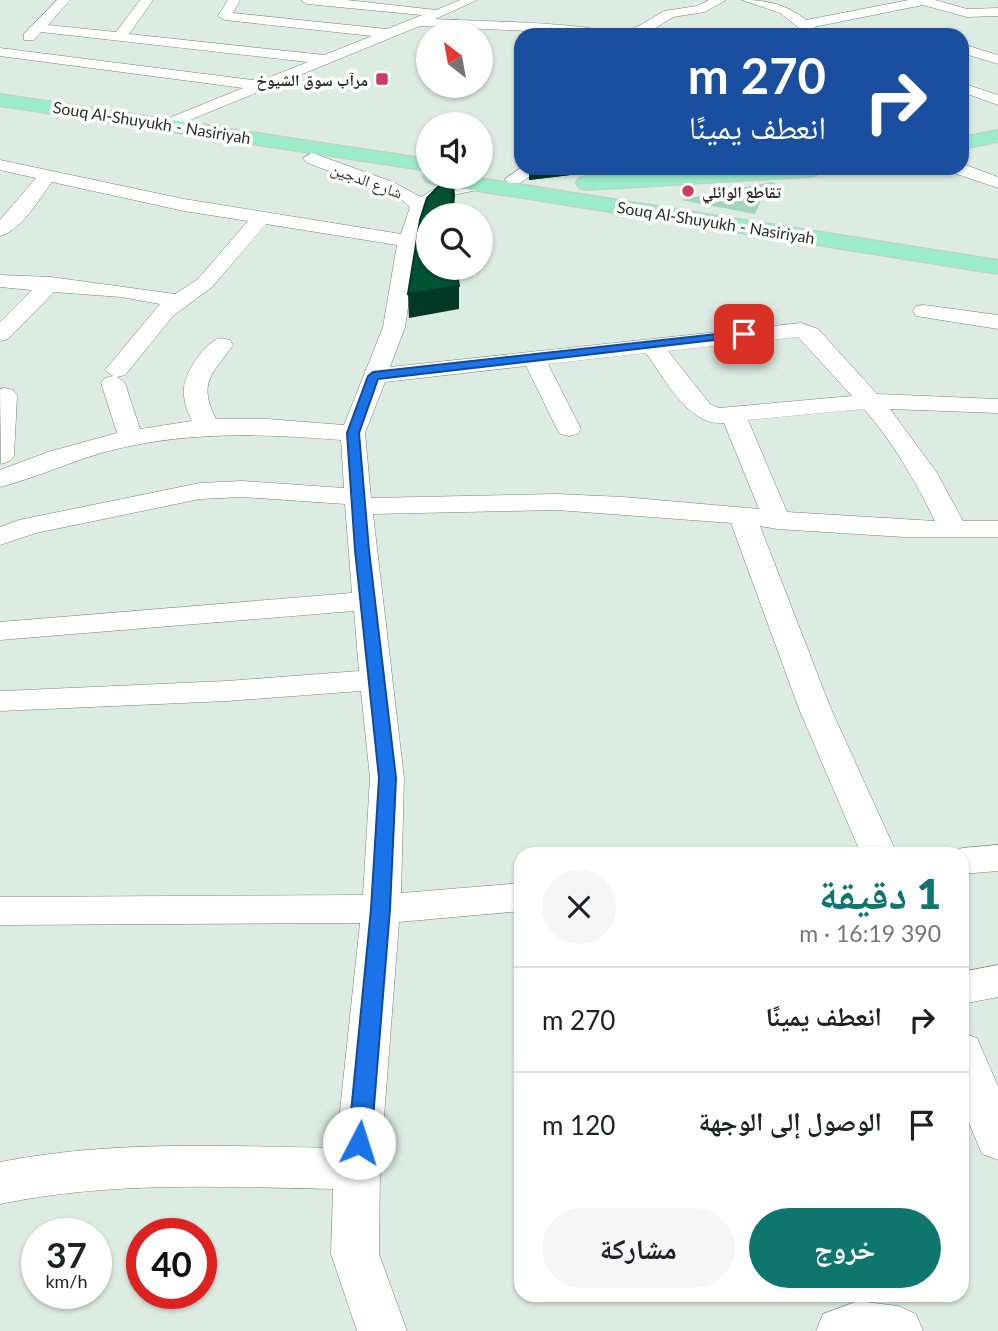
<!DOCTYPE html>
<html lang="ar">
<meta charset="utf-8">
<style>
:root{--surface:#fff;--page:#f6f6f6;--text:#202124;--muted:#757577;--line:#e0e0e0;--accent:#0f766e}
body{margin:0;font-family:Lato,"Noto Naskh Arabic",sans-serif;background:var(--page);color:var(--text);direction:rtl;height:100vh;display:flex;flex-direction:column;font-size:26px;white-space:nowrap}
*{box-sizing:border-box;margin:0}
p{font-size:23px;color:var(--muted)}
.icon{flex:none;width:38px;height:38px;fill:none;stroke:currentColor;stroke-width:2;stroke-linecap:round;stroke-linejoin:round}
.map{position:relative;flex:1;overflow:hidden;direction:ltr}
.panel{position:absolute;left:514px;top:847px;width:455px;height:455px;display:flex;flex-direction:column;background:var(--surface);border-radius:21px;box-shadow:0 2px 5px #0004;direction:rtl}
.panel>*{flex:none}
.banner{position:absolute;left:514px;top:28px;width:455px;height:147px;border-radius:21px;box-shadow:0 2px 5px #0004;direction:rtl;background:#1a4fa0;color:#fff;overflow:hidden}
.needle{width:46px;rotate:329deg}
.buttons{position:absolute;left:416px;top:21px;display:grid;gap:14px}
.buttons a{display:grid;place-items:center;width:77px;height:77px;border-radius:50%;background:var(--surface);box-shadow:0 2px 5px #0004;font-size:35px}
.speed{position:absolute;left:21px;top:1218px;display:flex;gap:14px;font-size:35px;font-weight:700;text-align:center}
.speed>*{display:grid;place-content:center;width:91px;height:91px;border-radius:50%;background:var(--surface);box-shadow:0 2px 5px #0004;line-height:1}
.speed small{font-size:18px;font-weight:400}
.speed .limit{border:10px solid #d22;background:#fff;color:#111}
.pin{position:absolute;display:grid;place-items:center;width:60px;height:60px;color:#fff;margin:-30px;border-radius:14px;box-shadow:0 4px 10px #0006}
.me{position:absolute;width:77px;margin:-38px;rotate:5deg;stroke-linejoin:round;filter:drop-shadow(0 0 5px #0008)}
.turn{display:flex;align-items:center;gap:24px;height:147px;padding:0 28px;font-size:32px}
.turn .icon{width:91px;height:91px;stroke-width:2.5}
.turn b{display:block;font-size:49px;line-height:60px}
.round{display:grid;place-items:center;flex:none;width:74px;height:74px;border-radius:37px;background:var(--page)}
.summary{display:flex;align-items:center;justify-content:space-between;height:119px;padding:0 28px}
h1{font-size:42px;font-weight:800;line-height:52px;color:var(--accent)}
.primary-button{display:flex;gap:14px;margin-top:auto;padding:14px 28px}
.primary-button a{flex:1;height:80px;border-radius:42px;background:var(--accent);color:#fff;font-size:28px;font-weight:800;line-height:80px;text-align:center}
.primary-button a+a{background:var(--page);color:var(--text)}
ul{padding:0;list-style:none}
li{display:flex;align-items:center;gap:21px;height:105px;padding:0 28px;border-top:2px solid var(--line)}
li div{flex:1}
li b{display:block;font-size:26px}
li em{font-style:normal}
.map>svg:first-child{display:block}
.green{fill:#a2d4b9}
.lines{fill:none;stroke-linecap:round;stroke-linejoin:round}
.minor-casing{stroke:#748179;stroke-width:1}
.major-casing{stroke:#c7c9c8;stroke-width:2}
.minor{fill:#fff;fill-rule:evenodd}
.major{fill:#9becc8;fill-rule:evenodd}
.wall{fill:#02472e}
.shaded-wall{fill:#013926}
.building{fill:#025236;stroke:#013926;stroke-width:2}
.route{fill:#1a73e8;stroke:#114b97;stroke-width:2}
.poi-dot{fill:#cd3d5f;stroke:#fff;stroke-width:2.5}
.labels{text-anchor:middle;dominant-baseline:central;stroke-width:7;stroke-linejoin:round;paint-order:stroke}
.far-poi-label{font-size:16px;font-weight:bold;fill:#292e2b;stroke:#fff;text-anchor:end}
.far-street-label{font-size:16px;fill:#292e2b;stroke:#fff}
</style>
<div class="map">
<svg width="998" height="1331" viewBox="0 0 998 1331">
<rect width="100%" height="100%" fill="#ddece3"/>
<path class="green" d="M772,182L777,184L766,189L755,214L681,200Z"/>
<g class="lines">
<g class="minor-casing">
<g id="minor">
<path d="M57,0H70L48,25L116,32L140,0H153L129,34L324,55L372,36L225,20L218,16L228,0H240L233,13L387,29L422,15L307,4L301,0H347L436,10L460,0H477L435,19C464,21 598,22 614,35L420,26L165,130L157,125L159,122L243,88L0,56V48L260,81L308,62L41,32L34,40H24V34Z"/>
<path d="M709,0H726L705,12L673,17L649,32L614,35L639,26L664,11L697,6Z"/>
<path d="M742,0C767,0 786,4 806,20L909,0H935L967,9L998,8V16L967,17L923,5L814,27L823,35H808L780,13Z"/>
<path d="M962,44L998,55V64L962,53Z"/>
<path d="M962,83L998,95V105L962,92Z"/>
<path d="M312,153L393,182L421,197L436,188L481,179L490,184L487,188L448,196L428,209L418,241L405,327L390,367L801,323L818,329L877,394L998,399V413L890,409L937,473L963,521H998V537H904L777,529L760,526L831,709L897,854H861L799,709L731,523L557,510L373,514L404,778L401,893L522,883V911L399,922L380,1169L379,1254L407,1331H357L331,1254L333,1189C221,1187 111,1181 0,1204V1162C112,1140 223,1146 336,1148L360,923L0,925V897L363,895L370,778L361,691L227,701L0,711V691H3L227,681L359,671L354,611L0,640V622L352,593L345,504L242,497L200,499L36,533L0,545V527L19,520L200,483L242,481L344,488L341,440C265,434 192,431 117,449C77,458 40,477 0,487V470L48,452L117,433L101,383L105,378L113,376L105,370L160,304L121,297L54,292L8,339L0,341V322L32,290L0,287V275L51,277L175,294L198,279L248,221L184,211L52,182C39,199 22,230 0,236V220L36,178L0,170V160L184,199L401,234L410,207C385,181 338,177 306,162L303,158ZM266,224L397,245L383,327L344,425L268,419H216C197,382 213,374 233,345L230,340C224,339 219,337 214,341C201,349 185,373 184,388C183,400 187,411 192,421L140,429L125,383L117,377L125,375L173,316L212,287ZM798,337L852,396L719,408L710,404L668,351ZM646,353C665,379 688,426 724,423L759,509L623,497L557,494L371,498L365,433L385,382L526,366L557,429L560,434L569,436L578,434L581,429L548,364ZM864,409C894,443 915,481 935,521L787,512L748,420Z"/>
<path d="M963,164L998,177V188L951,172L948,168H962Z"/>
<path d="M522,167L542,168L520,183H508L505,179Z"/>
<path d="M924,305L998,315V329L916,316L913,311L916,306Z"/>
<path d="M5,388L13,390L17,395L14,456L10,461L1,464L0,389Z"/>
<path d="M998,845V871L962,874V854H948L962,848Z"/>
<path d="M998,965V997L962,1004V972Z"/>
<path d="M962,1033L977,1038L998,1086V1160L982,1154L962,1106Z"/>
<path d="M858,1301L898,1306L916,1314L923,1331H816L823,1314Z"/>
</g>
</g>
<g class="major-casing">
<g id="major">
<path d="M0,94L429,159V171L0,106Z"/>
<path d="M998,130V142L962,149V137Z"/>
<path d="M744,168H817L819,171L816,176L808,177L587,190L579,188L576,183L579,178L587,176Z"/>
<path d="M426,172H429V177H474L998,260V274L434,184L426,182L423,177Z"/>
</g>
</g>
<use href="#minor" class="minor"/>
<use href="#major" class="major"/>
</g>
<path class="wall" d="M529,168H685L587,173L529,180Z"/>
<g class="shaded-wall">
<path d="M529,168H587V173L529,180Z"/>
<path d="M454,177L455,197L453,215H450Z"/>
<path d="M459,286V309L409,318L408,294Z"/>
</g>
<path class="building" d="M454,177L450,215H429V268H456L459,286L408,294L420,220L427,198L446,179Z"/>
<path class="route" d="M744,331L748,332V336L378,379L359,433L369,550L396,778L390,909L371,1143L367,1150L359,1153L351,1150L348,1143L371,909L379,778L355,550L347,433L368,376L373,372Z"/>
<g class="poi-dot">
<rect x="375" y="72" width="14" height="14" rx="3.5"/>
<circle cx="688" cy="191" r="7"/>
</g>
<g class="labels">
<g class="far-poi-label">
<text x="368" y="79">مرآب سوق الشيوخ</text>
<text x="702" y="191" text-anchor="start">تقاطع الوائلي</text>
</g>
<g class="far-street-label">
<text transform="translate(152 122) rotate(9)">Souq Al-Shuyukh - Nasiriyah</text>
<text transform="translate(367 180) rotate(20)">شارع الدجين</text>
<text transform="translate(716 222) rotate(9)">Souq Al-Shuyukh - Nasiriyah</text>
</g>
</g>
</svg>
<div class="buttons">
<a><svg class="needle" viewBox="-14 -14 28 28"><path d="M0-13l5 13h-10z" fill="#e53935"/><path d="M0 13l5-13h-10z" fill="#757577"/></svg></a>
<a><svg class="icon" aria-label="sound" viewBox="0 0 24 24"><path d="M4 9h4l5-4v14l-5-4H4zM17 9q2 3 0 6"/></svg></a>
<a><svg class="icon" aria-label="search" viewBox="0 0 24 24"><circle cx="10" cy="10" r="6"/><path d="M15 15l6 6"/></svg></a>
</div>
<div class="speed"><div>37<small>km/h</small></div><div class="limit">40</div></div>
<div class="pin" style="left:744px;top:334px;background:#d93025"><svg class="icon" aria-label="arrive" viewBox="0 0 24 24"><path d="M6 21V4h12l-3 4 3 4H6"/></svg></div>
<svg class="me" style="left:359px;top:1143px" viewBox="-20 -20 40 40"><circle r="19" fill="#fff"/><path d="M0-13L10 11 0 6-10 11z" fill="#1a73e8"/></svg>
<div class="banner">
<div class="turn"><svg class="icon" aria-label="right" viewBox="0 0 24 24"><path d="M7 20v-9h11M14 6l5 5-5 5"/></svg><div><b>270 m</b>انعطف يمينًا</div></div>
</div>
<section class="panel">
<div class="summary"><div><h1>1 دقيقة</h1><p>390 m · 16:19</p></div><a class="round"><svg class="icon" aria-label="close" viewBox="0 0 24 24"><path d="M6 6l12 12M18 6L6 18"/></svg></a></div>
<ul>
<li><svg class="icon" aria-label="right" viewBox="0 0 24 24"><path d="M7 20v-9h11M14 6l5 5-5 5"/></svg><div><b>انعطف يمينًا</b></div><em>270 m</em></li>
<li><svg class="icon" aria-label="arrive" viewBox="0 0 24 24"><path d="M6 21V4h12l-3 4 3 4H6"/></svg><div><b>الوصول إلى الوجهة</b></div><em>120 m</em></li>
</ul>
<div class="primary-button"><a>خروج</a><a>مشاركة</a></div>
</section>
</div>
